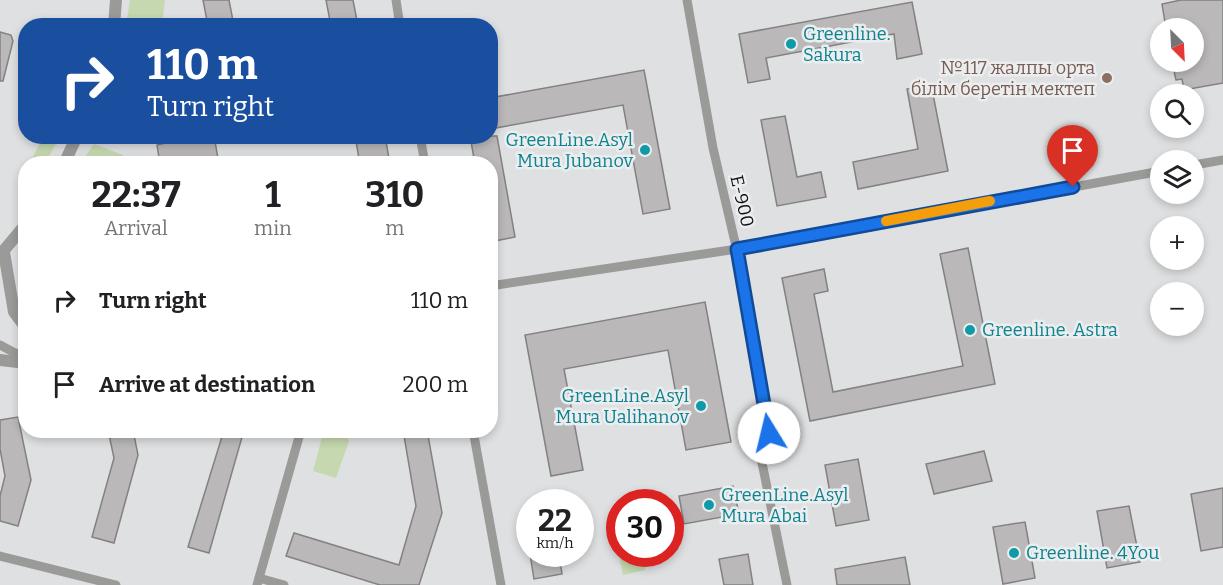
<!DOCTYPE html>
<meta charset="utf-8">
<style>
:root{--surface:#fff;--page:#f2f2f2;--text:#202124;--muted:#757577}
body{margin:0;font-family:Bitter,serif;background:var(--page);color:var(--text);height:100vh;display:flex;flex-direction:column;font-size:22px;white-space:nowrap}
*{box-sizing:border-box;margin:0}
p{font-size:20px;color:var(--muted)}
.icon{flex:none;width:33px;height:33px;fill:none;stroke:currentColor;stroke-width:2;stroke-linecap:round;stroke-linejoin:round}
.map{position:relative;flex:1;overflow:hidden}
.side{position:absolute;left:18px;top:156px;width:480px;height:282px;display:flex;flex-direction:column;background:var(--surface);border-radius:24px;box-shadow:0 3px 9px #0003}
.side>*{flex:none}
.banner{position:absolute;left:18px;top:18px;width:480px;height:126px;border-radius:24px;box-shadow:0 3px 9px #0003;background:#1a4fa0;color:#fff;overflow:hidden}
.needle{width:39px;rotate:156deg}
.tools{position:absolute;left:1150px;top:18px;display:grid;gap:12px}
.tools a{display:grid;place-items:center;width:54px;height:54px;border-radius:50%;background:var(--surface);box-shadow:0 3px 9px #0003;font-size:30px}
.speed{position:absolute;left:516px;top:489px;display:flex;gap:12px;font-size:30px;font-weight:700;text-align:center}
.speed>*{display:grid;place-content:center;width:78px;height:78px;border-radius:50%;background:var(--surface);box-shadow:0 3px 9px #0003;line-height:1}
.speed small{font-size:15px;font-weight:400}
.speed .limit{border:9px solid #d22;background:#fff;color:#111}
.pin{position:absolute;display:grid;place-items:center;width:51px;height:51px;color:#fff;margin:-62px -26px;border-radius:50% 50% 50% 0;rotate:-45deg;box-shadow:0 0 6px #0007}
.pin .icon{rotate:45deg}
.me{position:absolute;width:66px;margin:-33px;rotate:351deg;stroke-linejoin:round;filter:drop-shadow(0 0 4px #0008)}
.turn{display:flex;align-items:center;gap:21px;height:126px;padding:0 30px;font-size:27px}
.turn .icon{width:78px;height:78px;stroke-width:2.5}
.turn b{display:block;font-size:42px;line-height:51px}
.eta{display:flex;justify-content:space-evenly;align-items:center;height:102px;text-align:center}
.eta b{font-size:36px;font-weight:700;line-height:42px}
ul{padding:0;list-style:none}
li{display:flex;align-items:center;gap:18px;height:84px;padding:0 30px}
li div{flex:1}
li b{display:block;font-size:22px}
li em{font-style:normal}
.map>svg:first-child{display:block}
.green{fill:#c5d8af}
.building{fill:#bab8b8;stroke:#838181;stroke-width:1.5}
.lines{fill:none;stroke-linecap:round;stroke-linejoin:round}
.minor{stroke:#9a9a99;stroke-width:9}
.tertiary{stroke:#9a9a99;stroke-width:12}
.route-casing{stroke:#114b97;stroke-width:15}
.route{stroke:#1a73e8;stroke-width:10}
.slow{stroke:#f59e0b;stroke-width:10}
.culture-dot{fill:#0f9aa8;stroke:#ecedef;stroke-width:2}
.education-dot{fill:#8d6e63;stroke:#ecedef;stroke-width:2}
.labels{text-anchor:middle;dominant-baseline:central;stroke-width:5;stroke-linejoin:round;paint-order:stroke}
.culture-label{font-size:18px;fill:#0d838f;stroke:#ecedef;text-anchor:start}
.education-label{font-size:18px;fill:#785e54;stroke:#ecedef;text-anchor:end}
.street-label{font-size:18px;fill:#101011;stroke:#ecedef}
</style>
<div class="map">
<svg width="1223" height="585" viewBox="0 0 1223 585">
<rect width="100%" height="100%" fill="#dfe0e2"/>
<g class="green">
<path d="M130,0H165L162,25H126Z"/>
<path d="M43,137H60L45,163H30Z"/>
<path d="M94,144L123,155L118,163H81Z"/>
<path d="M324,430L345,434L349,441L336,478L313,471Z"/>
<path d="M619,525L620,554H642L645,570L623,575L613,526Z"/>
</g>
<g class="building">
<path d="M203,0H229L234,26H208Z"/>
<path d="M326,0H353L358,26H331Z"/>
<path d="M1181,0H1223V83L1184,90L1182,79L1176,80L1172,62H1194V28H1166L1162,4Z"/>
<path d="M912,2L922,54L897,59L894,34L766,58L770,79L748,83L739,34Z"/>
<path d="M0,32L11,35L13,41L3,81H0Z"/>
<path d="M644,70L670,209L643,214L623,105L490,129V98Z"/>
<path d="M931,84L948,171L858,189L853,162L918,149L907,89Z"/>
<path d="M785,116L797,177L821,172L826,197L777,206L761,120Z"/>
<path d="M197,136H214L219,164H160L157,145Z"/>
<path d="M355,136H385L390,164H360Z"/>
<path d="M470,136H497L515,237L490,242V164H475Z"/>
<path d="M968,248L995,384L810,421L782,278L824,269L828,291L814,294L833,392L963,366L940,254Z"/>
<path d="M705,302L731,442L686,450L668,350L564,369L583,470L551,476L525,335Z"/>
<path d="M18,417L31,480L18,526L0,521V496L5,476L0,449V420Z"/>
<path d="M108,430H133L138,455L114,543L92,537L114,458Z"/>
<path d="M224,430H244L209,553L188,547Z"/>
<path d="M403,430H427L442,513L419,585H380L286,556L294,533L399,565L416,506Z"/>
<path d="M984,451L992,481L934,494L926,464Z"/>
<path d="M858,459L869,520L836,526L825,465Z"/>
<path d="M733,486L739,514L684,524L679,496Z"/>
<path d="M1223,488V547L1201,551L1191,494Z"/>
<path d="M1129,506L1140,562L1107,568L1097,511Z"/>
<path d="M1025,522L1035,578L1003,584L993,527Z"/>
<path d="M530,554H559L562,574L534,579Z"/>
<path d="M748,554L753,585H724L719,559Z"/>
<path d="M905,557L910,585H837L835,569Z"/>
</g>
<g class="lines">
<g class="minor">
<path d="M396,0L400,26"/>
<path d="M687,0L713,148L742,272L769,433L760,453L787,585"/>
<path d="M420,136L425,164"/>
<path d="M1194,165L1223,160"/>
<path d="M490,286L737,249L1161,171"/>
<path d="M0,345L15,353L26,354"/>
<path d="M473,430L501,585"/>
<path d="M0,556L116,585"/>
<path d="M259,578L284,585"/>
<path d="M257,585L301,430"/>
</g>
<g class="tertiary">
<path d="M114,26L116,0"/>
<path d="M64,164L77,136"/>
<path d="M4,252L14,312L26,328"/>
<path d="M0,255L26,224"/>
<path d="M0,360L26,363"/>
</g>
</g>
<g class="lines">
<g class="route-casing">
<path id="route" d="M769,433L737,249L1073,187"/>
</g>
<use href="#route" class="route"/>
<path class="slow" d="M886,221L990,201"/>
</g>
<g class="culture-dot">
<circle cx="791" cy="44" r="6"/>
<circle cx="645" cy="150" r="6"/>
<circle cx="970" cy="330" r="6"/>
<circle cx="701" cy="406" r="6"/>
<circle cx="709" cy="505" r="6"/>
<circle cx="1014" cy="553" r="6"/>
</g>
<circle class="education-dot" cx="1107" cy="78" r="6"/>
<g class="labels">
<g class="culture-label">
<text x="803" y="34">Greenline.<tspan x="803" dy="21">Sakura</tspan></text>
<text x="633" y="140" text-anchor="end">GreenLine.Asyl<tspan x="633" dy="21">Mura Jubanov</tspan></text>
<text x="982" y="330">Greenline. Astra</text>
<text x="689" y="396" text-anchor="end">GreenLine.Asyl<tspan x="689" dy="21">Mura Ualihanov</tspan></text>
<text x="721" y="495">GreenLine.Asyl<tspan x="721" dy="21">Mura Abai</tspan></text>
<text x="1026" y="553">Greenline. 4You</text>
</g>
<g class="education-label">
<text x="1095" y="68">№117 жалпы орта<tspan x="1095" dy="21">білім беретін мектеп</tspan></text>
</g>
<g class="street-label">
<text transform="translate(742 201) rotate(77)">E-900</text>
</g>
</g>
</svg>
<div class="tools">
<a><svg class="needle" viewBox="-14 -14 28 28"><path d="M0-13l5 13h-10z" fill="#e53935"/><path d="M0 13l5-13h-10z" fill="#757577"/></svg></a>
<a><svg class="icon" aria-label="search" viewBox="0 0 24 24"><circle cx="10" cy="10" r="6"/><path d="M15 15l6 6"/></svg></a>
<a><svg class="icon" aria-label="layers" viewBox="0 0 24 24"><path d="M12 4l9 5-9 5-9-5zM3 14l9 5 9-5"/></svg></a>
<a>+</a>
<a>−</a>
</div>
<div class="speed"><div>22<small>km/h</small></div><div class="limit">30</div></div>
<div class="pin" style="left:1073px;top:187px;background:#d93025"><svg class="icon" aria-label="arrive" viewBox="0 0 24 24"><path d="M6 21V4h12l-3 4 3 4H6"/></svg></div>
<svg class="me" style="left:769px;top:433px" viewBox="-20 -20 40 40"><circle r="19" fill="#fff"/><path d="M0-13L10 11 0 6-10 11z" fill="#1a73e8"/></svg>
<div class="banner">
<div class="turn"><svg class="icon" aria-label="right" viewBox="0 0 24 24"><path d="M7 20v-9h11M14 6l5 5-5 5"/></svg><div><b>110 m</b>Turn right</div></div>
</div>
<section class="side">
<div class="eta">
<div><b>22:37</b><p>Arrival</p></div>
<div><b>1</b><p>min</p></div>
<div><b>310</b><p>m</p></div>
</div>
<ul>
<li><svg class="icon" aria-label="right" viewBox="0 0 24 24"><path d="M7 20v-9h11M14 6l5 5-5 5"/></svg><div><b>Turn right</b></div><em>110 m</em></li>
<li><svg class="icon" aria-label="arrive" viewBox="0 0 24 24"><path d="M6 21V4h12l-3 4 3 4H6"/></svg><div><b>Arrive at destination</b></div><em>200 m</em></li>
</ul>
</section>
</div>
